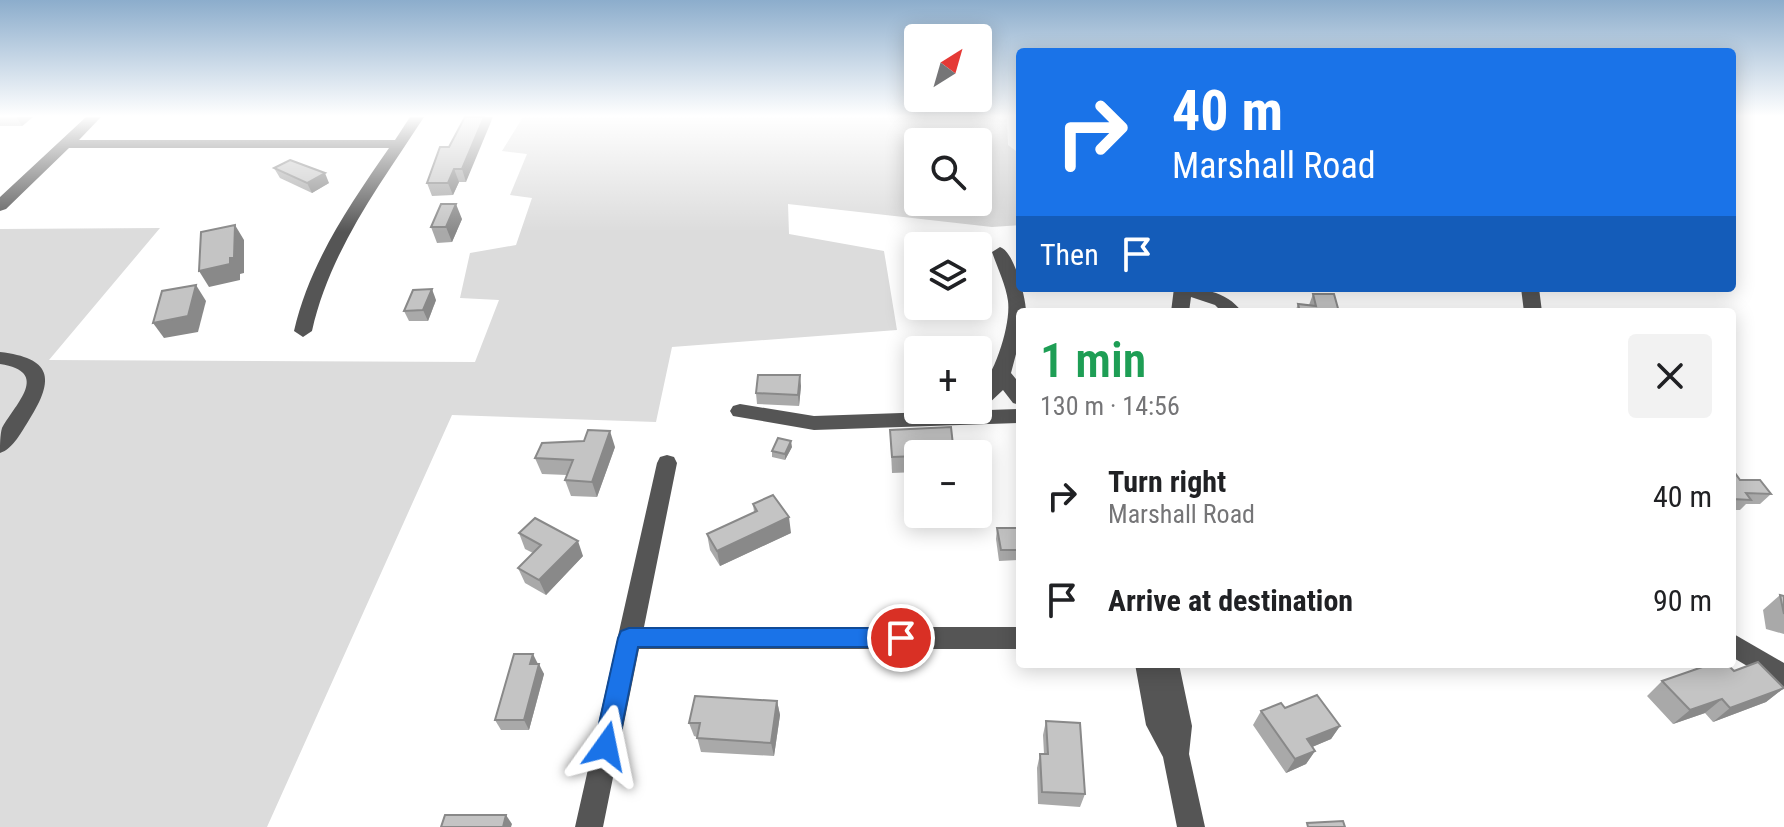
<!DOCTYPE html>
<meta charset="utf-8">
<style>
:root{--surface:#fff;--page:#f2f2f2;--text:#202124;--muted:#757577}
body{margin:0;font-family:"Roboto Condensed",sans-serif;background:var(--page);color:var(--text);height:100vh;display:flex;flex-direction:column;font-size:30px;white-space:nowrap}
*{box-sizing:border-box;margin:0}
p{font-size:26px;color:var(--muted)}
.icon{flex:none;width:44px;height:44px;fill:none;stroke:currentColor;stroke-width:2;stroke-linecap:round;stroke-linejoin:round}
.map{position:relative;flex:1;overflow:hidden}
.details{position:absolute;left:1016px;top:308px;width:720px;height:360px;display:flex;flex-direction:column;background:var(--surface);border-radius:8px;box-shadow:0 4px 20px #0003}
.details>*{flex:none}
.hud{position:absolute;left:1016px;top:48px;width:720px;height:244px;border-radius:8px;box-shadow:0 4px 20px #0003;background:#1a73e8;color:#fff;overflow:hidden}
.needle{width:52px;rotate:37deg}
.buttons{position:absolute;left:904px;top:24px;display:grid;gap:16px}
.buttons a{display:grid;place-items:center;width:88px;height:88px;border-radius:8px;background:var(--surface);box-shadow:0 4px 20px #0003;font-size:40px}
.pin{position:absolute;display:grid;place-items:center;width:68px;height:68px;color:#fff;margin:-34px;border:4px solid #fff;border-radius:50%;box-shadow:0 2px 8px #0007}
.me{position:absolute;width:88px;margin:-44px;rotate:12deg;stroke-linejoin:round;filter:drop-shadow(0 0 6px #0008)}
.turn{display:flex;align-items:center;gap:28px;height:168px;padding:0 24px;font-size:36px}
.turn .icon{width:104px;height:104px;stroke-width:2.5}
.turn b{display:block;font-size:56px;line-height:68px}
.then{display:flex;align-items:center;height:76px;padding:0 24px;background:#0003;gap:16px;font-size:30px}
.round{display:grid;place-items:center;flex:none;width:84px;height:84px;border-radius:8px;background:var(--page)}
.summary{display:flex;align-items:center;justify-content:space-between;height:136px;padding:0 24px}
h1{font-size:48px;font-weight:600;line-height:60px;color:#1e9e55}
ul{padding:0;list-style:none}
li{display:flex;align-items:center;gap:24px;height:104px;padding:0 24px}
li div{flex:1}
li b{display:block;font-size:30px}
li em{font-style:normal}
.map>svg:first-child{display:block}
.green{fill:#dcdcdc;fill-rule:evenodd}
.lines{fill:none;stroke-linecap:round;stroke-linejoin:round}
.minor{fill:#555;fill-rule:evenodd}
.wall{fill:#a9a9a9}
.shaded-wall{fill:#898989}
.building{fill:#c4c4c4;stroke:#898989;stroke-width:2}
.route{fill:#1a73e8;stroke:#114b97;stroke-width:2}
</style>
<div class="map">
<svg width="1784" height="827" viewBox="0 0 1784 827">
<rect width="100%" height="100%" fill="#fff"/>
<path class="green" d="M523,117H957L1007,119L1008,145L1020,154V225L992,227L788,204L789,234L884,251L897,330L672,347L656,422L452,415L267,827H0V229L160,228L49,360L475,362L499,300L460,298L470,253L516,245L532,198L510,195L527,154L502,151ZM918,142H978V202H918Z"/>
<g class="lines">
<g class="minor">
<path d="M86,117H101L79,140H395L410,117H424C380,185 330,250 312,331L303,337L294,331C310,262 349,206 389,148H69L6,209L0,211V197Z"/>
<path d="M1000,247C1014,251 1026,298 1026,312H1020V339L1011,373L1020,384V405L1013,403L1003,390L985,407L978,409V390C995,375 1011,324 1008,301C1006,285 997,267 992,252Z"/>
<path d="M1174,288C1200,288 1226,290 1242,312H1222L1215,305L1191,297L1189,312H1171Z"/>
<path d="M1521,288H1539L1542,312H1524Z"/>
<path d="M0,352C51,358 56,378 29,420C22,431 13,449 0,453C0,445 0,435 2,428C16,403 51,372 0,364Z"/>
<path d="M740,404L814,416L1020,409V423L814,430L733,416L730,411L733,406Z"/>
<path d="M667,455L674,457L677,463L644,627H1020V649H639L603,827H575L657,463L660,457Z"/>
<path d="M1732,633L1784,663V688L1732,657Z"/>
<path d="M1135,664H1179L1192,726L1189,754L1205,827H1177L1163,757L1146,725Z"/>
</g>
</g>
<g class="wall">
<path d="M0,117H33L22,126H0Z"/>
<path d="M465,117L466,182H459L453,195L432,196L427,183L449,147Z"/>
<path d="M274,168L329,183L312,193L280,178Z"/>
<path d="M462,219L452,242L437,243L431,227Z"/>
<path d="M1313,294L1339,312H1295L1298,304L1309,305Z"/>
<path d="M436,300L428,321H409L404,311Z"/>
<path d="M801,386L799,406L757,404L756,393Z"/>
<path d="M890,430L918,454V472L892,473Z"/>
<path d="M615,447L597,497L571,496L565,480L567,475L542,474L535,458Z"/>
<path d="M792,447L785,460L772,457V451Z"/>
<path d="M1732,473L1740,480L1771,494L1760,504H1746L1740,510H1732Z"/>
<path d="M753,504L791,533L720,566L710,550L707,534L754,512Z"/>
<path d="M997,528H1020V560L999,561L996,539Z"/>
<path d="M519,533L583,556L546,595L525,583L518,568L533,553L525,549Z"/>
<path d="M1780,595L1784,596V634L1766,629L1763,610Z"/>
<path d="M537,664L544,674L529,730H501L495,720Z"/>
<path d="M1734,671L1784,688L1766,702L1713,722L1705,713L1673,724L1647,696L1662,681Z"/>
<path d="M777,701L780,715L774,756L701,752L697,737L694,736L689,723Z"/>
<path d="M1285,708L1340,726L1331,739L1312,747L1315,751L1306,764L1286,773L1253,725L1261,711Z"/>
<path d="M1046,721L1085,794L1080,807L1038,804L1037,768L1040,754H1044L1043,735Z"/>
</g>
<g class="shaded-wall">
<path d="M16,117H33L22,126Z"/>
<path d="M484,117H493L466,182L462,169Z"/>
<path d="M454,169L459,182L453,195L448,183Z"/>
<path d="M325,173L329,183L312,193L307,183Z"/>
<path d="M456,204L462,219L452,242L446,227Z"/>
<path d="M235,225L244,240V273L240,274V280L209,287L199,271Z"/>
<path d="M196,285L206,301L198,332L164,338L153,323Z"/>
<path d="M432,289L436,300L428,321L423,310Z"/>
<path d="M800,375L801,386L799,406L798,395Z"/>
<path d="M610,431L615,447L597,497L592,482Z"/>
<path d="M791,441L792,447L785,460V454Z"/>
<path d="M789,517L791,533L720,566L717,551Z"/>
<path d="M578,541L583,556L546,595L539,580Z"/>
<path d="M533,654L538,664H530Z"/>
<path d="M539,664L544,674L529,730L524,720Z"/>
<path d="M1784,688L1766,702L1713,722L1730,708Z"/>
<path d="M1722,699L1705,713L1673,724L1690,710Z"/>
<path d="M777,701L780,715L774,756L771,743Z"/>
<path d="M1340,726L1331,739L1298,753L1307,739Z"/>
<path d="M1315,751L1306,764L1286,773L1295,759Z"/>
<path d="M506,815L512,824L511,827H503Z"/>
</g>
<g class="building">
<path d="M465,117H484L462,169H454L448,183H427L440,147H449Z"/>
<path d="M290,160L325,173L307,183L274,168Z"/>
<path d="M441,204H456L446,227H431Z"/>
<path d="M235,225L234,258H230V264L199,271L201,232Z"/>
<path d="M196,285L188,316L153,323L162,291Z"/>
<path d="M432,289L423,310L404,311L413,290Z"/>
<path d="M1313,294H1334L1339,312H1300L1298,304L1316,306Z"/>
<path d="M758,375H800L798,395L756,393Z"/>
<path d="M951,427L954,454H918V456L892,457L890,430Z"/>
<path d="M588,430L610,431L592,482L565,480L573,460L535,458L542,443L584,441Z"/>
<path d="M778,438L791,441L785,454L772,451Z"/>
<path d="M1732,473H1735L1740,480H1760L1771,494L1746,493L1751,500L1732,499Z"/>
<path d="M773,495L789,517L717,551L707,534L757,511L753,504Z"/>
<path d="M535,518L578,541L539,580L518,568L541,545L519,533Z"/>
<path d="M997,528H1020V550H1001Z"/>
<path d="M1780,595L1784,596V614Z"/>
<path d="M514,654H533L530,664H539L524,720H495Z"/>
<path d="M1758,662L1784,688L1730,708L1722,699L1690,710L1662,681L1711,664H1727L1734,671Z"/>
<path d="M1317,695L1340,726L1307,739L1315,751L1295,759L1261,711L1281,703L1285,708Z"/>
<path d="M695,696L777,701L771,743L697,738L700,723H689Z"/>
<path d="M1046,721L1080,723L1085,794L1042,792L1040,754H1048Z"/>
<path d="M445,815H506L503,827H441Z"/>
<path d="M1343,821L1345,827H1308L1307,823Z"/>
</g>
<linearGradient id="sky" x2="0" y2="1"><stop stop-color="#8cadcc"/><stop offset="0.5" stop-color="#fff"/><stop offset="1" stop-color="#fff" stop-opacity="0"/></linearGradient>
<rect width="1784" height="232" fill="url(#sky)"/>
<path class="route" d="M629,628H901L909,631L912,638L909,644L901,647H638L618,746L615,754L606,757L598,754L594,746L618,638L621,631Z"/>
</svg>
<div class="buttons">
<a><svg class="needle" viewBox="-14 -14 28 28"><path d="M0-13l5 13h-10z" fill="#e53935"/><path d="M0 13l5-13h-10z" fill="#757577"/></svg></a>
<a><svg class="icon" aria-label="search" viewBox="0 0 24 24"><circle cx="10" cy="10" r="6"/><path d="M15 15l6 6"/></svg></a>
<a><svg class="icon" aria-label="layers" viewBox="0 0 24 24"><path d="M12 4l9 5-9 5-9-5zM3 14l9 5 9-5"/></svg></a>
<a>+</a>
<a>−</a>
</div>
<div class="pin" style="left:901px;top:638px;background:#d93025"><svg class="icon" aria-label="arrive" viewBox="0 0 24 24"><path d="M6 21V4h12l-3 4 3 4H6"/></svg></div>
<svg class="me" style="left:606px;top:746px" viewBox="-20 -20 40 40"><path d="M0-17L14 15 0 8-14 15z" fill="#1a73e8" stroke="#fff" stroke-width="4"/></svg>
<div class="hud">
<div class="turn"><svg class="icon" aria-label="right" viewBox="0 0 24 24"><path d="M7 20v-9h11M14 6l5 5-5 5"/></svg><div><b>40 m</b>Marshall Road</div></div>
<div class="then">Then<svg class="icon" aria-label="arrive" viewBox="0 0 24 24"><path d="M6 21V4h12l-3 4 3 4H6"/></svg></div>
</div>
<section class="details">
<div class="summary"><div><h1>1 min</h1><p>130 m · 14:56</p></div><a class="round"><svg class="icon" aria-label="close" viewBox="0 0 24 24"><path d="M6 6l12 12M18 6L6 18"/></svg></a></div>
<ul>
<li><svg class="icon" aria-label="right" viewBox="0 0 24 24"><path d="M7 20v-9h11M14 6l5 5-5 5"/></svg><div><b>Turn right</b><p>Marshall Road</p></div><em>40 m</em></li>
<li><svg class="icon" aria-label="arrive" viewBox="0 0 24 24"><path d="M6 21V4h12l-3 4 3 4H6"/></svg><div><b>Arrive at destination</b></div><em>90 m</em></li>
</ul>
</section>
</div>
